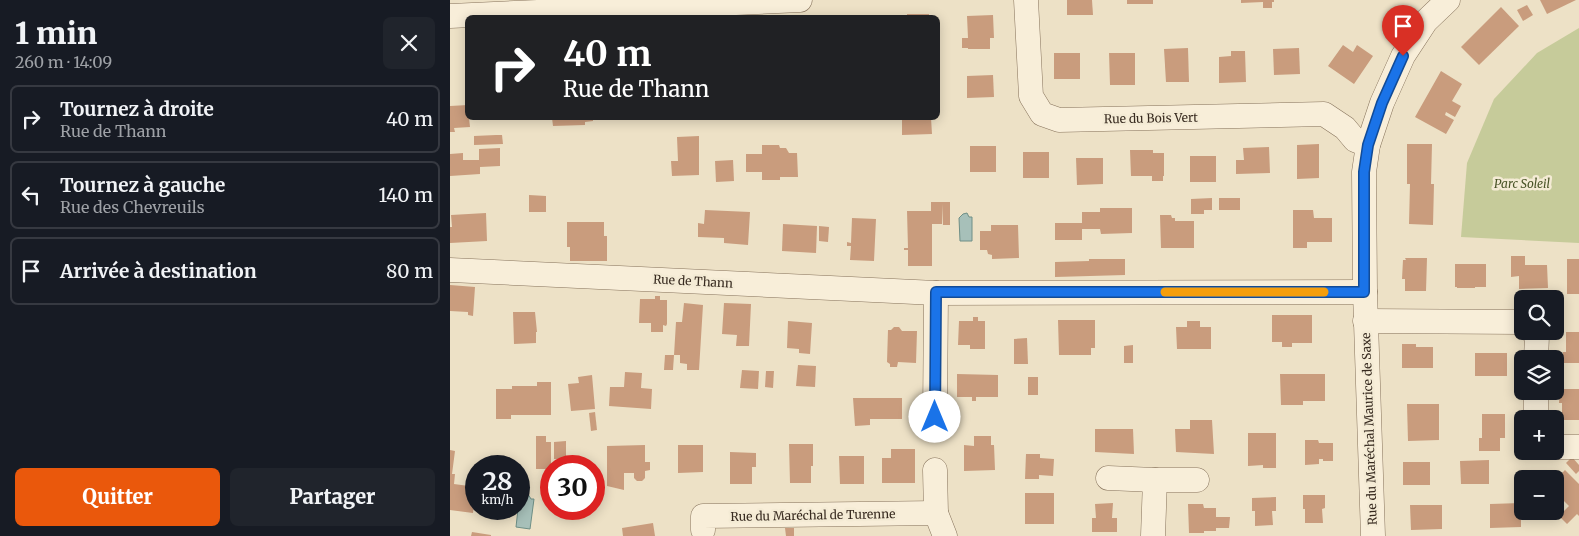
<!DOCTYPE html>
<html lang="fr">
<meta charset="utf-8">
<style>
:root{--surface:#171b24;--page:#20242c;--text:#f1f3f6;--muted:#9ea1a6;--line:#363941;--accent:#ea580c}
body{margin:0;font-family:Merriweather,serif;background:var(--page);color:var(--text);height:100vh;display:flex;flex-direction:column;font-size:19px;white-space:nowrap}
*{box-sizing:border-box;margin:0}
p{font-size:16px;color:var(--muted)}
.icon{flex:none;width:28px;height:28px;fill:none;stroke:currentColor;stroke-width:2;stroke-linecap:round;stroke-linejoin:round}
.map{position:relative;flex:1;overflow:hidden}
.sheet{display:flex;flex-direction:column;background:var(--surface);width:450px}
.sheet>*{flex:none}
.top-card{position:absolute;left:15px;top:15px;width:475px;height:105px;border-radius:8px;box-shadow:0 2px 12px #0003;background:#202124;color:#fff;overflow:hidden}
.buttons{position:absolute;left:1064px;top:290px;display:grid;gap:10px}
.buttons a{display:grid;place-items:center;width:50px;height:50px;border-radius:8px;background:var(--surface);box-shadow:0 2px 12px #0003;font-size:25px}
.speed{position:absolute;left:15px;top:455px;display:flex;gap:10px;font-size:25px;font-weight:700;text-align:center}
.speed>*{display:grid;place-content:center;width:65px;height:65px;border-radius:50%;background:var(--surface);box-shadow:0 2px 12px #0003;line-height:1}
.speed small{font-size:12px;font-weight:400}
.speed .limit{border:8px solid #d22;background:#fff;color:#111}
.pin{position:absolute;display:grid;place-items:center;width:42px;height:42px;color:#fff;margin:-51px -21px;border-radius:50% 50% 50% 0;rotate:-45deg;box-shadow:0 0 5px #0007}
.pin .icon{rotate:45deg}
.me{position:absolute;width:55px;margin:-28px;rotate:0deg;stroke-linejoin:round;filter:drop-shadow(0 0 4px #0008)}
.turn{display:flex;align-items:center;gap:18px;height:105px;padding:0 15px;font-size:22px}
.turn .icon{width:65px;height:65px;stroke-width:2.5}
.turn b{display:block;font-size:35px;line-height:42px}
.round{display:grid;place-items:center;flex:none;width:52px;height:52px;border-radius:8px;background:var(--page)}
.summary{display:flex;align-items:center;justify-content:space-between;height:85px;padding:0 15px}
h1{font-size:30px;font-weight:800;line-height:38px}
.action{display:flex;gap:10px;margin-top:auto;padding:10px 15px}
.action a{flex:1;height:58px;border-radius:8px;background:var(--accent);color:#fff;font-size:20px;font-weight:800;line-height:58px;text-align:center}
.action a+a{background:var(--page);color:var(--text)}
ul{padding:0;list-style:none}
li{display:flex;align-items:center;gap:15px;height:68px;margin:0 10px 8px;padding:0 5px;border:2px solid var(--line);border-radius:8px}
li div{flex:1}
li b{display:block;font-size:19px}
li em{font-style:normal}
main{display:flex;flex:1;min-height:0}
.map>svg:first-child{display:block}
.green{fill:#c6cb9a}
.water{fill:#a7c0b9;stroke:#6e8f86}
.building{fill:#c99c7d}
.lines{fill:none;stroke-linecap:round;stroke-linejoin:round}
.minor-casing{stroke:#87735c;stroke-width:25}
.minor{stroke:#f8eed9;stroke-width:24}
.route-casing{stroke:#114b97;stroke-width:12}
.route{stroke:#1a73e8;stroke-width:9}
.slow{stroke:#f59e0b;stroke-width:9}
.labels{text-anchor:middle;dominant-baseline:central;stroke-width:5;stroke-linejoin:round;paint-order:stroke}
.street-label{font-size:12px;fill:#382b20;stroke:#f4ebd5}
.park-label{font-size:12px;font-style:italic;fill:#495427;stroke:#f4ebd5}
</style>
<main>
<section class="sheet">
<div class="summary"><div><h1>1 min</h1><p>260 m · 14:09</p></div><a class="round"><svg class="icon" aria-label="close" viewBox="0 0 24 24"><path d="M6 6l12 12M18 6L6 18"/></svg></a></div>
<ul>
<li><svg class="icon" aria-label="right" viewBox="0 0 24 24"><path d="M7 20v-9h11M14 6l5 5-5 5"/></svg><div><b>Tournez à droite</b><p>Rue de Thann</p></div><em>40 m</em></li>
<li><svg class="icon" aria-label="left" viewBox="0 0 24 24"><path d="M17 20v-9H6M10 6l-5 5 5 5"/></svg><div><b>Tournez à gauche</b><p>Rue des Chevreuils</p></div><em>140 m</em></li>
<li><svg class="icon" aria-label="arrive" viewBox="0 0 24 24"><path d="M6 21V4h12l-3 4 3 4H6"/></svg><div><b>Arrivée à destination</b></div><em>80 m</em></li>
</ul>
<div class="action"><a>Quitter</a><a>Partager</a></div>
</section>
<div class="map">
<svg width="1129" height="536" viewBox="0 0 1129 536">
<rect width="100%" height="100%" fill="#ede1c6"/>
<path class="green" d="M1129,28V243L1011,237L1017,163L1044,99L1087,53Z"/>
<g class="water">
<path d="M517,213L519,217H522V241H510L509,218L513,214Z"/>
<path d="M78,494L81,499H84L80,529L66,527L68,509H69V498H72L74,495Z"/>
</g>
<g class="building">
<path d="M617,0H642L643,15H617Z"/>
<rect x="677" y="0" width="26" height="4"/>
<path d="M791,0H824V2H822V8H813V2L791,3Z"/>
<path d="M1090,0H1126L1097,14Z"/>
<path d="M1077,5L1083,15L1073,21L1067,10Z"/>
<path d="M1051,7L1069,26L1029,65L1011,47Z"/>
<rect x="457" y="14" width="22" height="4"/>
<path d="M543,15L544,38H540V49H518V48H512V38H518L517,16Z"/>
<path d="M893,45L903,52L907,45L923,56L904,84L878,66Z"/>
<path d="M738,48L739,82H716L714,49Z"/>
<path d="M849,48L850,74L824,75L823,49Z"/>
<path d="M781,51H795L796,82L769,83V57L781,56Z"/>
<rect x="604" y="53" width="26" height="26"/>
<path d="M659,53H685V85H660Z"/>
<path d="M991,71L1012,84L1002,101L1011,106L1005,117L996,112L995,115L1004,120L996,134L965,117Z"/>
<path d="M543,75L544,97L517,98V76Z"/>
<path d="M18,105V118H19L20,127L4,128L5,132H0V106Z"/>
<path d="M102,118H143V121L135,122V125L103,126Z"/>
<path d="M452,118H481L482,134L452,135Z"/>
<path d="M46,135H52L53,144L24,145V136Z"/>
<path d="M249,136V175L222,176L221,161H228L227,137Z"/>
<path d="M869,144V178L847,179V145Z"/>
<path d="M957,144H982L981,184H984L983,225L959,224L960,184H957Z"/>
<path d="M312,145H329L330,148H336L339,153H347L348,177H330V180H312V172H296V154H312Z"/>
<rect x="520" y="146" width="26" height="26"/>
<path d="M819,147L820,173L786,174V160H794L793,148Z"/>
<path d="M50,148V166L30,167V174L0,176V154L13,153V160H29V149Z"/>
<path d="M680,150H703V153H714V176H713V181H702V176H681Z"/>
<rect x="573" y="152" width="26" height="26"/>
<rect x="740" y="156" width="26" height="26"/>
<path d="M626,158H653V184L627,185Z"/>
<path d="M283,160L284,181L266,182L265,161Z"/>
<path d="M79,195L96,196V212H79Z"/>
<path d="M762,198V210H754V214H741V199Z"/>
<rect x="769" y="198" width="21" height="12"/>
<path d="M481,202H500V225H493L492,204V224H482V266H458V250H454V248H458L457,211H481Z"/>
<path d="M650,208H682V233L651,234L650,229H632V240H605V223H632V212H650Z"/>
<path d="M255,210L300,212L298,245L274,243V238L248,237V223L254,224Z"/>
<path d="M843,210H863L864,218H882V242H857V248H843Z"/>
<path d="M36,213L37,241L0,243V227H2L1,215Z"/>
<path d="M710,215H721L722,218H725V221H744V248H711Z"/>
<path d="M402,218L426,219L424,261L400,260L401,246H397V242L401,243Z"/>
<path d="M117,222H154V236H157V261H120V247H117Z"/>
<path d="M333,224L367,226L366,253L332,251Z"/>
<path d="M541,225H568L569,258L542,259V255L538,254L537,250H530V231H541Z"/>
<path d="M369,226L379,227L378,242L369,241Z"/>
<path d="M1061,256H1075V265H1097L1098,288L1069,289V276L1061,277Z"/>
<path d="M955,258H977L976,291H955V279H952L953,260H956Z"/>
<path d="M639,259H675V275L605,277V262L639,261Z"/>
<rect x="1117" y="259" width="12" height="35"/>
<path d="M1005,264H1036V287H1025V288H1007V287H1005Z"/>
<path d="M0,285L25,287L23,316L18,315V312L0,311Z"/>
<path d="M205,296H210V300H217V324L216,326L213,325V332H201V323H189L190,299H205Z"/>
<path d="M234,303L253,305L249,370H237V364L230,363V355H224L226,322H232Z"/>
<path d="M274,303L301,304L299,346H286L287,335L272,334Z"/>
<path d="M63,312H85L87,332H86V343L64,344Z"/>
<path d="M822,315H862V343H842V347H832V342H822Z"/>
<path d="M523,317H528V321H535V349H520V345H508L509,321H523Z"/>
<path d="M608,320H645V348H641V355H609Z"/>
<path d="M338,321L362,323L360,354L349,353V349L337,348Z"/>
<path d="M737,321H750V327H761V349H727L726,327H737Z"/>
<path d="M444,327H449L452,331H467L466,363L448,362L447,367H440V364L437,362L438,330H441Z"/>
<path d="M1116,332H1129V363H1113V352H1116Z"/>
<path d="M577,338L578,364H564V339Z"/>
<path d="M952,344H966V347H983V368H952Z"/>
<path d="M683,345V363H674V346Z"/>
<rect x="1025" y="353" width="32" height="23"/>
<path d="M215,355H224L223,370H214Z"/>
<path d="M348,365L366,366L365,387L346,386Z"/>
<path d="M292,370L309,371L308,389L290,388Z"/>
<path d="M316,371H324L323,388L315,387Z"/>
<path d="M175,372L192,373L191,388L202,389L201,409L159,406L160,387H174Z"/>
<path d="M507,374L548,375V397H526V401H522V397H507Z"/>
<path d="M830,374H875V401H853V405H831Z"/>
<path d="M142,375L145,409L121,411L118,384L129,383L128,377Z"/>
<rect x="578" y="377" width="10" height="18"/>
<path d="M87,382H101V415H61V419H46V389H62V386H87Z"/>
<path d="M1110,389H1129V420H1112V403H1109Z"/>
<path d="M403,398H452V419H420V425L405,426Z"/>
<path d="M957,404H989V440L958,441Z"/>
<path d="M145,412L147,430L141,431L139,413Z"/>
<path d="M1032,414H1055V438H1050V451H1029V438H1032Z"/>
<path d="M740,420H762L764,454L726,452L725,429H740Z"/>
<path d="M645,429H683L684,454L645,452Z"/>
<path d="M798,433H826V468H813V465L798,466Z"/>
<path d="M86,436H96V442H101V469H86Z"/>
<path d="M524,436H541V445H544L545,470L514,471V445L524,446Z"/>
<path d="M855,440H868L869,443H883V461H873V459H869V464L855,465Z"/>
<path d="M116,441V459H104V442Z"/>
<path d="M339,444H363V466H361V483H340Z"/>
<path d="M195,445V462H200V470L195,471V478L192,481H187L184,478V473H174V490L157,486V446Z"/>
<path d="M228,445H253V472L228,473Z"/>
<path d="M441,449H465V483H432V458H441Z"/>
<path d="M0,450L5,451L2,474H5L4,484L26,487L23,513L0,510Z"/>
<path d="M280,452L306,453V467H302V484H280Z"/>
<path d="M576,454H590V458L604,459L603,476L589,475V479H575Z"/>
<path d="M389,456H414V484H390Z"/>
<path d="M1122,457L1129,465V471L1126,474L1116,463Z"/>
<path d="M1039,460V484H1011L1010,461Z"/>
<rect x="953" y="462" width="27" height="23"/>
<path d="M1115,470L1129,484V516L1127,514L1117,524L1109,516L1119,506L1105,492V480Z"/>
<rect x="575" y="493" width="29" height="31"/>
<path d="M853,495H875V508L872,509L873,523H855V509H853Z"/>
<path d="M826,497V511H822L823,525L805,526V511H802V498Z"/>
<path d="M663,503L662,518H667V532H642V518H646L645,504Z"/>
<path d="M1071,503V527L1040,528V504Z"/>
<path d="M738,504H753L754,508H766V517H780L779,528H766V531H754V533H739Z"/>
<path d="M960,505H992V529L961,530Z"/>
<path d="M203,523L205,536H173L172,528Z"/>
<path d="M335,528H344V536H336Z"/>
<path d="M22,532L41,535V536H21Z"/>
</g>
<g class="lines">
<g class="minor-casing">
<g id="minor">
<path d="M576,0L581,96L592,114L609,120L874,114L895,128L905,140L918,145"/>
<path d="M0,16L350,0"/>
<path d="M0,270L486,293L915,292"/>
<path d="M915,321L1072,322"/>
<path d="M1082,331L1087,336L1086,359"/>
<path d="M485,417L486,293"/>
<path d="M1086,419V391"/>
<path d="M1105,447H1129"/>
<path d="M485,470L486,513"/>
<path d="M658,478L705,480"/>
<path d="M253,530V516L486,513L495,536"/>
<path d="M703,536L705,480H747"/>
<path d="M923,536L915,292L914,172L918,145L932,103L953,56L976,21L998,0"/>
</g>
</g>
<use href="#minor" class="minor"/>
</g>
<g class="lines">
<g class="route-casing">
<path id="route" d="M485,417L486,292H914V172L918,145L932,103L953,56"/>
</g>
<use href="#route" class="route"/>
<path class="slow" d="M715,292H874"/>
</g>
<g class="labels">
<g class="street-label">
<text transform="translate(701 118) rotate(-1)">Rue du Bois Vert</text>
<text transform="translate(243 281) rotate(3)">Rue de Thann</text>
<text transform="translate(919 429) rotate(-92)">Rue du Maréchal Maurice de Saxe</text>
<text transform="translate(363 515) rotate(-1)">Rue du Maréchal de Turenne</text>
</g>
<g class="park-label">
<text x="1072" y="183">Parc Soleil</text>
</g>
</g>
</svg>
<div class="buttons">
<a><svg class="icon" aria-label="search" viewBox="0 0 24 24"><circle cx="10" cy="10" r="6"/><path d="M15 15l6 6"/></svg></a>
<a><svg class="icon" aria-label="layers" viewBox="0 0 24 24"><path d="M12 4l9 5-9 5-9-5zM3 14l9 5 9-5"/></svg></a>
<a>+</a>
<a>−</a>
</div>
<div class="speed"><div>28<small>km/h</small></div><div class="limit">30</div></div>
<div class="pin" style="left:953px;top:56px;background:#d93025"><svg class="icon" aria-label="arrive" viewBox="0 0 24 24"><path d="M6 21V4h12l-3 4 3 4H6"/></svg></div>
<svg class="me" style="left:485px;top:417px" viewBox="-20 -20 40 40"><circle r="19" fill="#fff"/><path d="M0-13L10 11 0 6-10 11z" fill="#1a73e8"/></svg>
<div class="top-card">
<div class="turn"><svg class="icon" aria-label="right" viewBox="0 0 24 24"><path d="M7 20v-9h11M14 6l5 5-5 5"/></svg><div><b>40 m</b>Rue de Thann</div></div>
</div>
</div>
</main>
